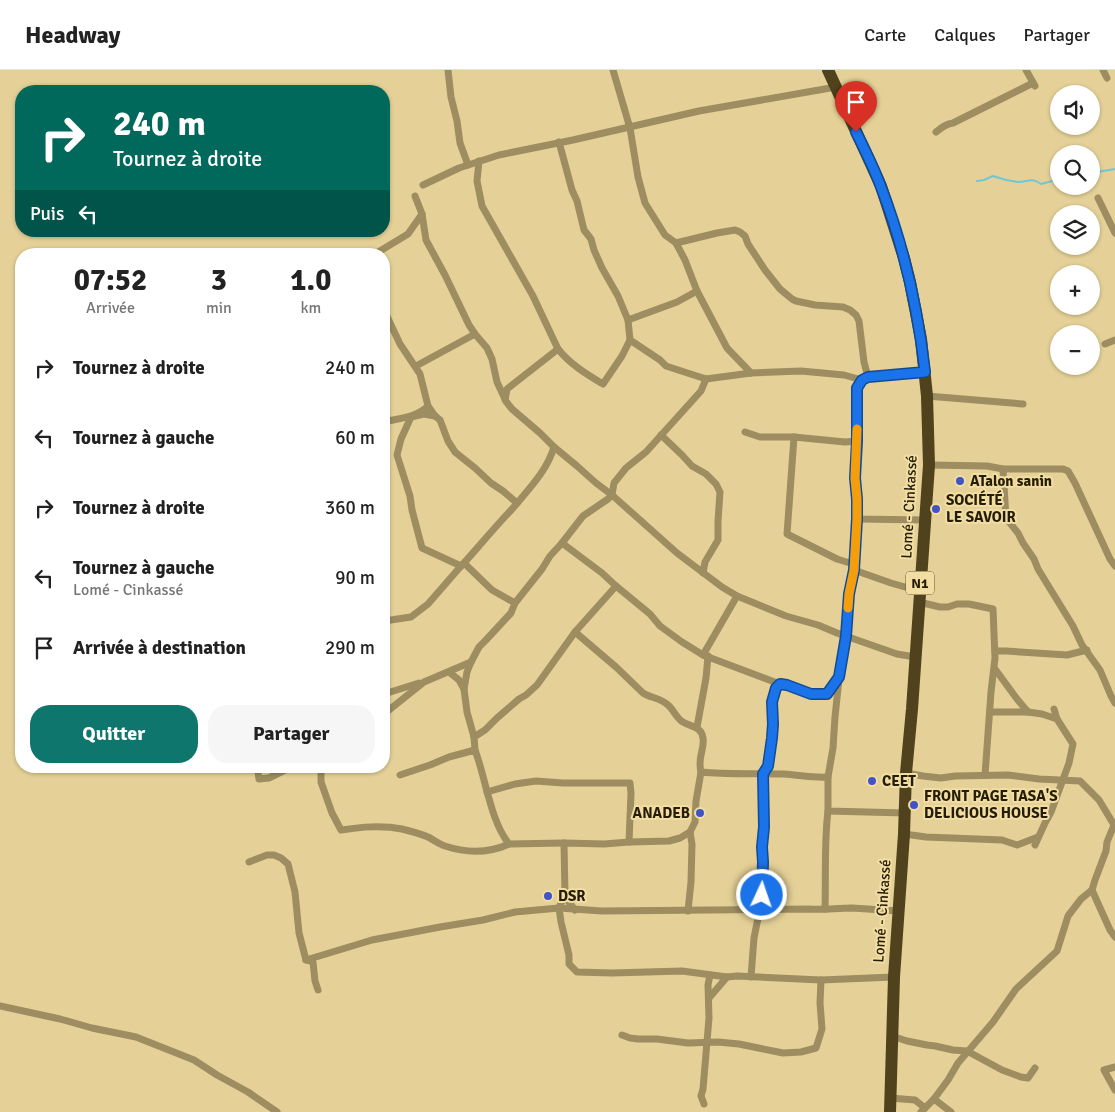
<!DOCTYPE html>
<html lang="fr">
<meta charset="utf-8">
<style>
:root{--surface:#fff;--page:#f6f6f6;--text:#222;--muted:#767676;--line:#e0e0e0;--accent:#0f766e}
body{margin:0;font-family:Signika,sans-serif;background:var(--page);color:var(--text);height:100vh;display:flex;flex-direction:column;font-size:19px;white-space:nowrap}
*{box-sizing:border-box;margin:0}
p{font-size:16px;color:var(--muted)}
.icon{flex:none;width:28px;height:28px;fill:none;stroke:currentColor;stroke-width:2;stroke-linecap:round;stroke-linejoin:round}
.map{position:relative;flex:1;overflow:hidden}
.sheet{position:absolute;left:15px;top:178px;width:375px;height:525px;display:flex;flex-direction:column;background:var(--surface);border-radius:20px;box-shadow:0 1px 4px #0004}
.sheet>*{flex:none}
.top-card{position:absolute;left:15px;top:15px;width:375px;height:152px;border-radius:20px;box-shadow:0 1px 4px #0004;background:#00695c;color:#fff;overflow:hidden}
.controls{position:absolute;left:1050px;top:15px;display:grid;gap:10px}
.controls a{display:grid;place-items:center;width:50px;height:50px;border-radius:50%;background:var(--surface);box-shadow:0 1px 4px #0004;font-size:25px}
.pin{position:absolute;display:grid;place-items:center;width:42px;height:42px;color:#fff;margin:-51px -21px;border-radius:50% 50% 50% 0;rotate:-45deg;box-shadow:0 0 5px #0007}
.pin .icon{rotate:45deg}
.me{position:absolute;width:55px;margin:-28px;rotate:3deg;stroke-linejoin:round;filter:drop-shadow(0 0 4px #0008)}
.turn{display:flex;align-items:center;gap:18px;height:105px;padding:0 15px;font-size:22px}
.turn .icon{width:65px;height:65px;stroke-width:2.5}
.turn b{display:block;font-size:35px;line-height:42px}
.then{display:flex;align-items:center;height:48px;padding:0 15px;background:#0003;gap:10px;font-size:19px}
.eta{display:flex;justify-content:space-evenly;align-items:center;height:85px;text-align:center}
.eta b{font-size:30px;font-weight:700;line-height:35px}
.button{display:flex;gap:10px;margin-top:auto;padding:10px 15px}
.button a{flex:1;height:58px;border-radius:20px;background:var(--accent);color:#fff;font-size:20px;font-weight:700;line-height:58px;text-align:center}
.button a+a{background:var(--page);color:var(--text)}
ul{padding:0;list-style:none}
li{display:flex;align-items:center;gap:15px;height:70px;padding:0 15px}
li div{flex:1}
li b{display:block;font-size:19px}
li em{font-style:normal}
header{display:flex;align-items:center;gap:30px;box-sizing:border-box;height:70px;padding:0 25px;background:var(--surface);border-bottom:1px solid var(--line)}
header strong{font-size:24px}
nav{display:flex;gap:28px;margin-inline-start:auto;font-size:18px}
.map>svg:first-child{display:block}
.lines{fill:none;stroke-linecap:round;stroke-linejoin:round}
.stream{stroke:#71c7d7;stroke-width:2}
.street{stroke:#9d8d60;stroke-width:7}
.highway{stroke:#4f421c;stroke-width:12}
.route-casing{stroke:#114b97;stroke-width:12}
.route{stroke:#1a73e8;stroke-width:9}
.slow{stroke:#f59e0b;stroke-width:9}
.poi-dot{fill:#4154c7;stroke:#f2dea3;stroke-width:2}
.labels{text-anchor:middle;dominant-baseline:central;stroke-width:4;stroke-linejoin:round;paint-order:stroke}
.shield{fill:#f2dea3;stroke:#625735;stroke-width:1}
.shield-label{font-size:14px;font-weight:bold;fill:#251d06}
.poi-label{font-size:15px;font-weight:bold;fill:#251d06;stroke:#f2dea3;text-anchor:start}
.street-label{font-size:15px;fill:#251d06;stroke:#f2dea3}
</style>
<header>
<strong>Headway</strong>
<nav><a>Carte</a><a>Calques</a><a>Partager</a></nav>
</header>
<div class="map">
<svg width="1115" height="1042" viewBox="0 0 1115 1042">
<rect width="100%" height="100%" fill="#e5d197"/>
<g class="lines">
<g class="stream">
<path d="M1091,103L1115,99"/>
<path d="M977,111L984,110L993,106C1001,109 1009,111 1018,112C1028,112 1031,107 1041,114L1056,110L1059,105"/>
</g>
<g class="street">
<path d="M448,0L451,27L457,51L460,73L468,95"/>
<path d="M613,0L630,58L638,107L645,133L665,165L676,173L685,190L697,221L727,278L751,303"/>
<path d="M1026,0L1035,16"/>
<path d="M1103,0L1107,8"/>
<path d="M936,62C942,57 946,54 953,53L1033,13"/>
<path d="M479,91L477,111L482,136L533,226L558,279C570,294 586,304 603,314L622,286L630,270L628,250L618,226L602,198L594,180L591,169L584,160L577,131L572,120L559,72"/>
<path d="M423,115L459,98L499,85L573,70L699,41L836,17"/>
<path d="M415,126L422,144L426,170L445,205L469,255L475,264L487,278L492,289L497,312L505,329"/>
<path d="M1098,128L1115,163"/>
<path d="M676,173L717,163L735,160L740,162L745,166L748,174L765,200L780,219L792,229L796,231L815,235L843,237L850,240L856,245L859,251L864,292L868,307"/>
<path d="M375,184L408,164L422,144"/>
<path d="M384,240L400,274L420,304L428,336C416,348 399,348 384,352"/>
<path d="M628,250L677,232L697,221"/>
<path d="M630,270L660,290L666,296L706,309L751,303L801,301L844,305L862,310L868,307L925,302"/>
<path d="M1105,274L1115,270"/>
<path d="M558,279L507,319L505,330L512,339L540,363L554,377L577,396L596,413L612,425L677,483L722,517L737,526L786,546L818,555L837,563L897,584L915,587"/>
<path d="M416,296L475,264"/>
<path d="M862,310L857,318V371L855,409L857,429V449L925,450"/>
<path d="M927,326L1023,334"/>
<path d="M428,336L435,346L440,350L448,371L455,382L475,398L491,413L503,421L517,433"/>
<path d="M435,346L424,344L411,347L401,369L397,385L410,426L412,440L422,478L461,496"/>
<path d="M745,362L760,367H794L845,372L857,371"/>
<path d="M661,365L682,385L692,396L706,404L716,414L720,422L718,451V470L705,492L703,503"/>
<path d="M794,367L787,464L837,489L853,494L857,449"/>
<path d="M929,395L987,396L1003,399L1006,448L1018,463L1023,473L1034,489L1038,499L1073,556L1082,575L1100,600L1111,626L1115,633"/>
<path d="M1003,399H1063L1068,401L1075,413L1110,489L1115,496"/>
<path d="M562,473L602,503L616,516"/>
<path d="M464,493L492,520L515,533L511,543L486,570L479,577L471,592L467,602L464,619L467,642L474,667L475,680"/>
<path d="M854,500L891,513L919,521"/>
<path d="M919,532L940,537H948L957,534H969L993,539L995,588L991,622L985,705"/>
<path d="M515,533L542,499L550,486L562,473L583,446L608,429L612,425L614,413L626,398L646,382L701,321L706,309"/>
<path d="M384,551L411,547L428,534L461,496L464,493C480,475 496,456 513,438C528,420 547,401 554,377"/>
<path d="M575,562L616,597L643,623C651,628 660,628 668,635C673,639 677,649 683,652C691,657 701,656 703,668C705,679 697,687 701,702"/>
<path d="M995,581H1006L1067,585L1087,580"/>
<path d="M703,585L737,526"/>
<path d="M995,599L1017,629L1028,642"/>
<path d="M449,602L459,610L464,619"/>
<path d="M839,609L835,647L833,678L828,707V741L905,743"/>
<path d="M384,624L419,613"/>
<path d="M990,642H1028L1042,644L1057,649"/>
<path d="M384,644L424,612L471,592"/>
<path d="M697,657L706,608L708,586"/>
<path d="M474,667L485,660L497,648L519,629L526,625L537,615L575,562L616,516L650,544L660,556L682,572L703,585L780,614"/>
<path d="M257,696L259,709L269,708L293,696"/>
<path d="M321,696V712L332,743L341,760C362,757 381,755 402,759C410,761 421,764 428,767C434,770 439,774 445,776C466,783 489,783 509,774"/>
<path d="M906,703L923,706L941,708L955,706L1008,705L1039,709L1080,711L1099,730L1114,755L1107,772L1106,781L1095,810L1092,820L1110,860L1115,867"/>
<path d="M400,705L430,695L449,687L475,680C486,709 490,750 509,774L564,773"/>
<path d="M487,722L515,714L536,711L563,713H630L631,723L629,772"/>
<path d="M904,764L926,767L1002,770L1017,775L1038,767"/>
<path d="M1035,775L1045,753L1051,742L1069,693L1073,674L1057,649L1054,639"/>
<path d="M249,792L267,785H274L281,788L288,794L295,822L299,863L306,890L372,870L440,857L483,850L515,842L559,838L602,841L809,839C823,840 837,838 852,838C867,839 883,840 899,841"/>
<path d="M565,824L559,838L561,852L569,885V894L577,902L612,903L682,901L727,907L737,906L821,910L894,907"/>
<path d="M825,839C826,806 824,773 828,741"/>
<path d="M575,840L568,831L565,824L564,773L604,774L629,772L669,771L680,768L690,762L695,752L696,731L701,702C729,705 757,703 784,704C799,705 813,708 828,707"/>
<path d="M688,841L691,812L692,774L690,762"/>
<path d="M306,890L313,892L315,911L318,920"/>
<path d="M751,907L754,868L761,833L763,792L762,777L764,757L763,705L769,696L772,668L773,654L771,632L776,618L780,614L787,615L811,624H827L839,607L841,600L846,566L849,524L854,500L853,494"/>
<path d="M709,928L727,907"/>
<path d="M0,936L60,949L92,958L136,967L194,990L217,1005L248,1022L277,1042"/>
<path d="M622,965L630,968L638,969H657L688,973L718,972L739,974L783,983L801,982L816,978L822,959L820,933L821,910"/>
<path d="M892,966L907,971L927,975L935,976L953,980L967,981L1002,1000L1021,1007L1028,1008L1035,998"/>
<path d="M1115,997L1104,1000L1115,1020"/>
<path d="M890,1028L915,1030L925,1038"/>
<path d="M934,1029L951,1042"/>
<path d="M704,1034L701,1026L703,1019L709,948L708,915L710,905"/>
<path d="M921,1042L934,1029L948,1010L958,993L993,952L1016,919L1057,881L1068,846L1081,829L1092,820"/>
</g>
<path class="highway" d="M828,0L881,116L904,188L910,212L921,269L927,326L929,395L912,639L906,703L904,764L894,907L890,1042"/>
</g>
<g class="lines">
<g class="route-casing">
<path id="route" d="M762,825L763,792L762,777L764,757L763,704L768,696L772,668L773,654L772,632L776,618L780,614L787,615L811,624H827L839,607L846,566L849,524L854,500L857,449V429L855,408L857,371V318L862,310L868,307L925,302C918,239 904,177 881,117C874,98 865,80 856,62"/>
</g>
<use href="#route" class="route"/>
<path class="slow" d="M848,538L849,524L854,500L857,449V429L855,408L857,359"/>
</g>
<g class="poi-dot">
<circle cx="960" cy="411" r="5"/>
<circle cx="936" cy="439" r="5"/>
<circle cx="872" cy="711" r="5"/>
<circle cx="914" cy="735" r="5"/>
<circle cx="700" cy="743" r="5"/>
<circle cx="548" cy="826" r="5"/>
</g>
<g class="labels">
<rect class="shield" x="906" y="501.5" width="28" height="23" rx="4"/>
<g class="shield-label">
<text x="920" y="513">N1</text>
</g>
<g class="poi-label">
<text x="970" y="411">ATalon sanin</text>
<text x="946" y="430">SOCIÉTÉ<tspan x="946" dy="17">LE SAVOIR</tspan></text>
<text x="882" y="711">CEET</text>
<text x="924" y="726">FRONT PAGE TASA'S<tspan x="924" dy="17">DELICIOUS HOUSE</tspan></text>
<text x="690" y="743" text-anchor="end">ANADEB</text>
<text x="558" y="826">DSR</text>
</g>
<g class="street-label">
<text transform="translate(909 437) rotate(-87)">Lomé - Cinkassé</text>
<text transform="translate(882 841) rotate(-86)">Lomé - Cinkassé</text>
</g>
</g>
</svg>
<div class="controls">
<a><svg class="icon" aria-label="sound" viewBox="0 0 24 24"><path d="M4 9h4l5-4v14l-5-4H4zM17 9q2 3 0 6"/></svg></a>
<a><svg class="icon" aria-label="search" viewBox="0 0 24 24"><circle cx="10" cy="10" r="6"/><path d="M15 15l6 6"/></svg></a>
<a><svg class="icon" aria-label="layers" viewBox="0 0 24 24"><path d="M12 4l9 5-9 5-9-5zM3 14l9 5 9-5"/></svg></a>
<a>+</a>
<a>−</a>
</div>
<div class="pin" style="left:856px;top:62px;background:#d93025"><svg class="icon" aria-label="arrive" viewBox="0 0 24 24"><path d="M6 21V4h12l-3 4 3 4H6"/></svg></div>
<svg class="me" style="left:762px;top:825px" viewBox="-20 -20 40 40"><circle r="17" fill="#1a73e8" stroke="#fff" stroke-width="3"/><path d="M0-11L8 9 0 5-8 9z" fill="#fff"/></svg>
<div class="top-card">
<div class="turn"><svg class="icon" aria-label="right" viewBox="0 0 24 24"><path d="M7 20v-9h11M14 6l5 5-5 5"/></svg><div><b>240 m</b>Tournez à droite</div></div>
<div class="then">Puis<svg class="icon" aria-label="left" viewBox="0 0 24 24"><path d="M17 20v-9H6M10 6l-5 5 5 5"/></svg></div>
</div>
<section class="sheet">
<div class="eta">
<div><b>07:52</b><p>Arrivée</p></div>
<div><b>3</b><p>min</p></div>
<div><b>1.0</b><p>km</p></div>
</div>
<ul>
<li><svg class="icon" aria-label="right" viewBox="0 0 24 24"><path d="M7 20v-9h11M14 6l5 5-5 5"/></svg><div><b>Tournez à droite</b></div><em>240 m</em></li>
<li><svg class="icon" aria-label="left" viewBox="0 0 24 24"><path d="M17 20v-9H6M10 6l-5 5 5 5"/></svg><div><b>Tournez à gauche</b></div><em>60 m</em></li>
<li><svg class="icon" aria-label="right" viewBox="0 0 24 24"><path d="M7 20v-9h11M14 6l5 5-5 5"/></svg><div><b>Tournez à droite</b></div><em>360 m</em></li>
<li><svg class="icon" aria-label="left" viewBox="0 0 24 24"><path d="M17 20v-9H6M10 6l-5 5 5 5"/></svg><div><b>Tournez à gauche</b><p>Lomé - Cinkassé</p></div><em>90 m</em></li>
<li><svg class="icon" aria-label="arrive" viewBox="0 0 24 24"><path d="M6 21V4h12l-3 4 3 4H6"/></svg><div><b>Arrivée à destination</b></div><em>290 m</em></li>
</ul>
<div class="button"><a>Quitter</a><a>Partager</a></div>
</section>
</div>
